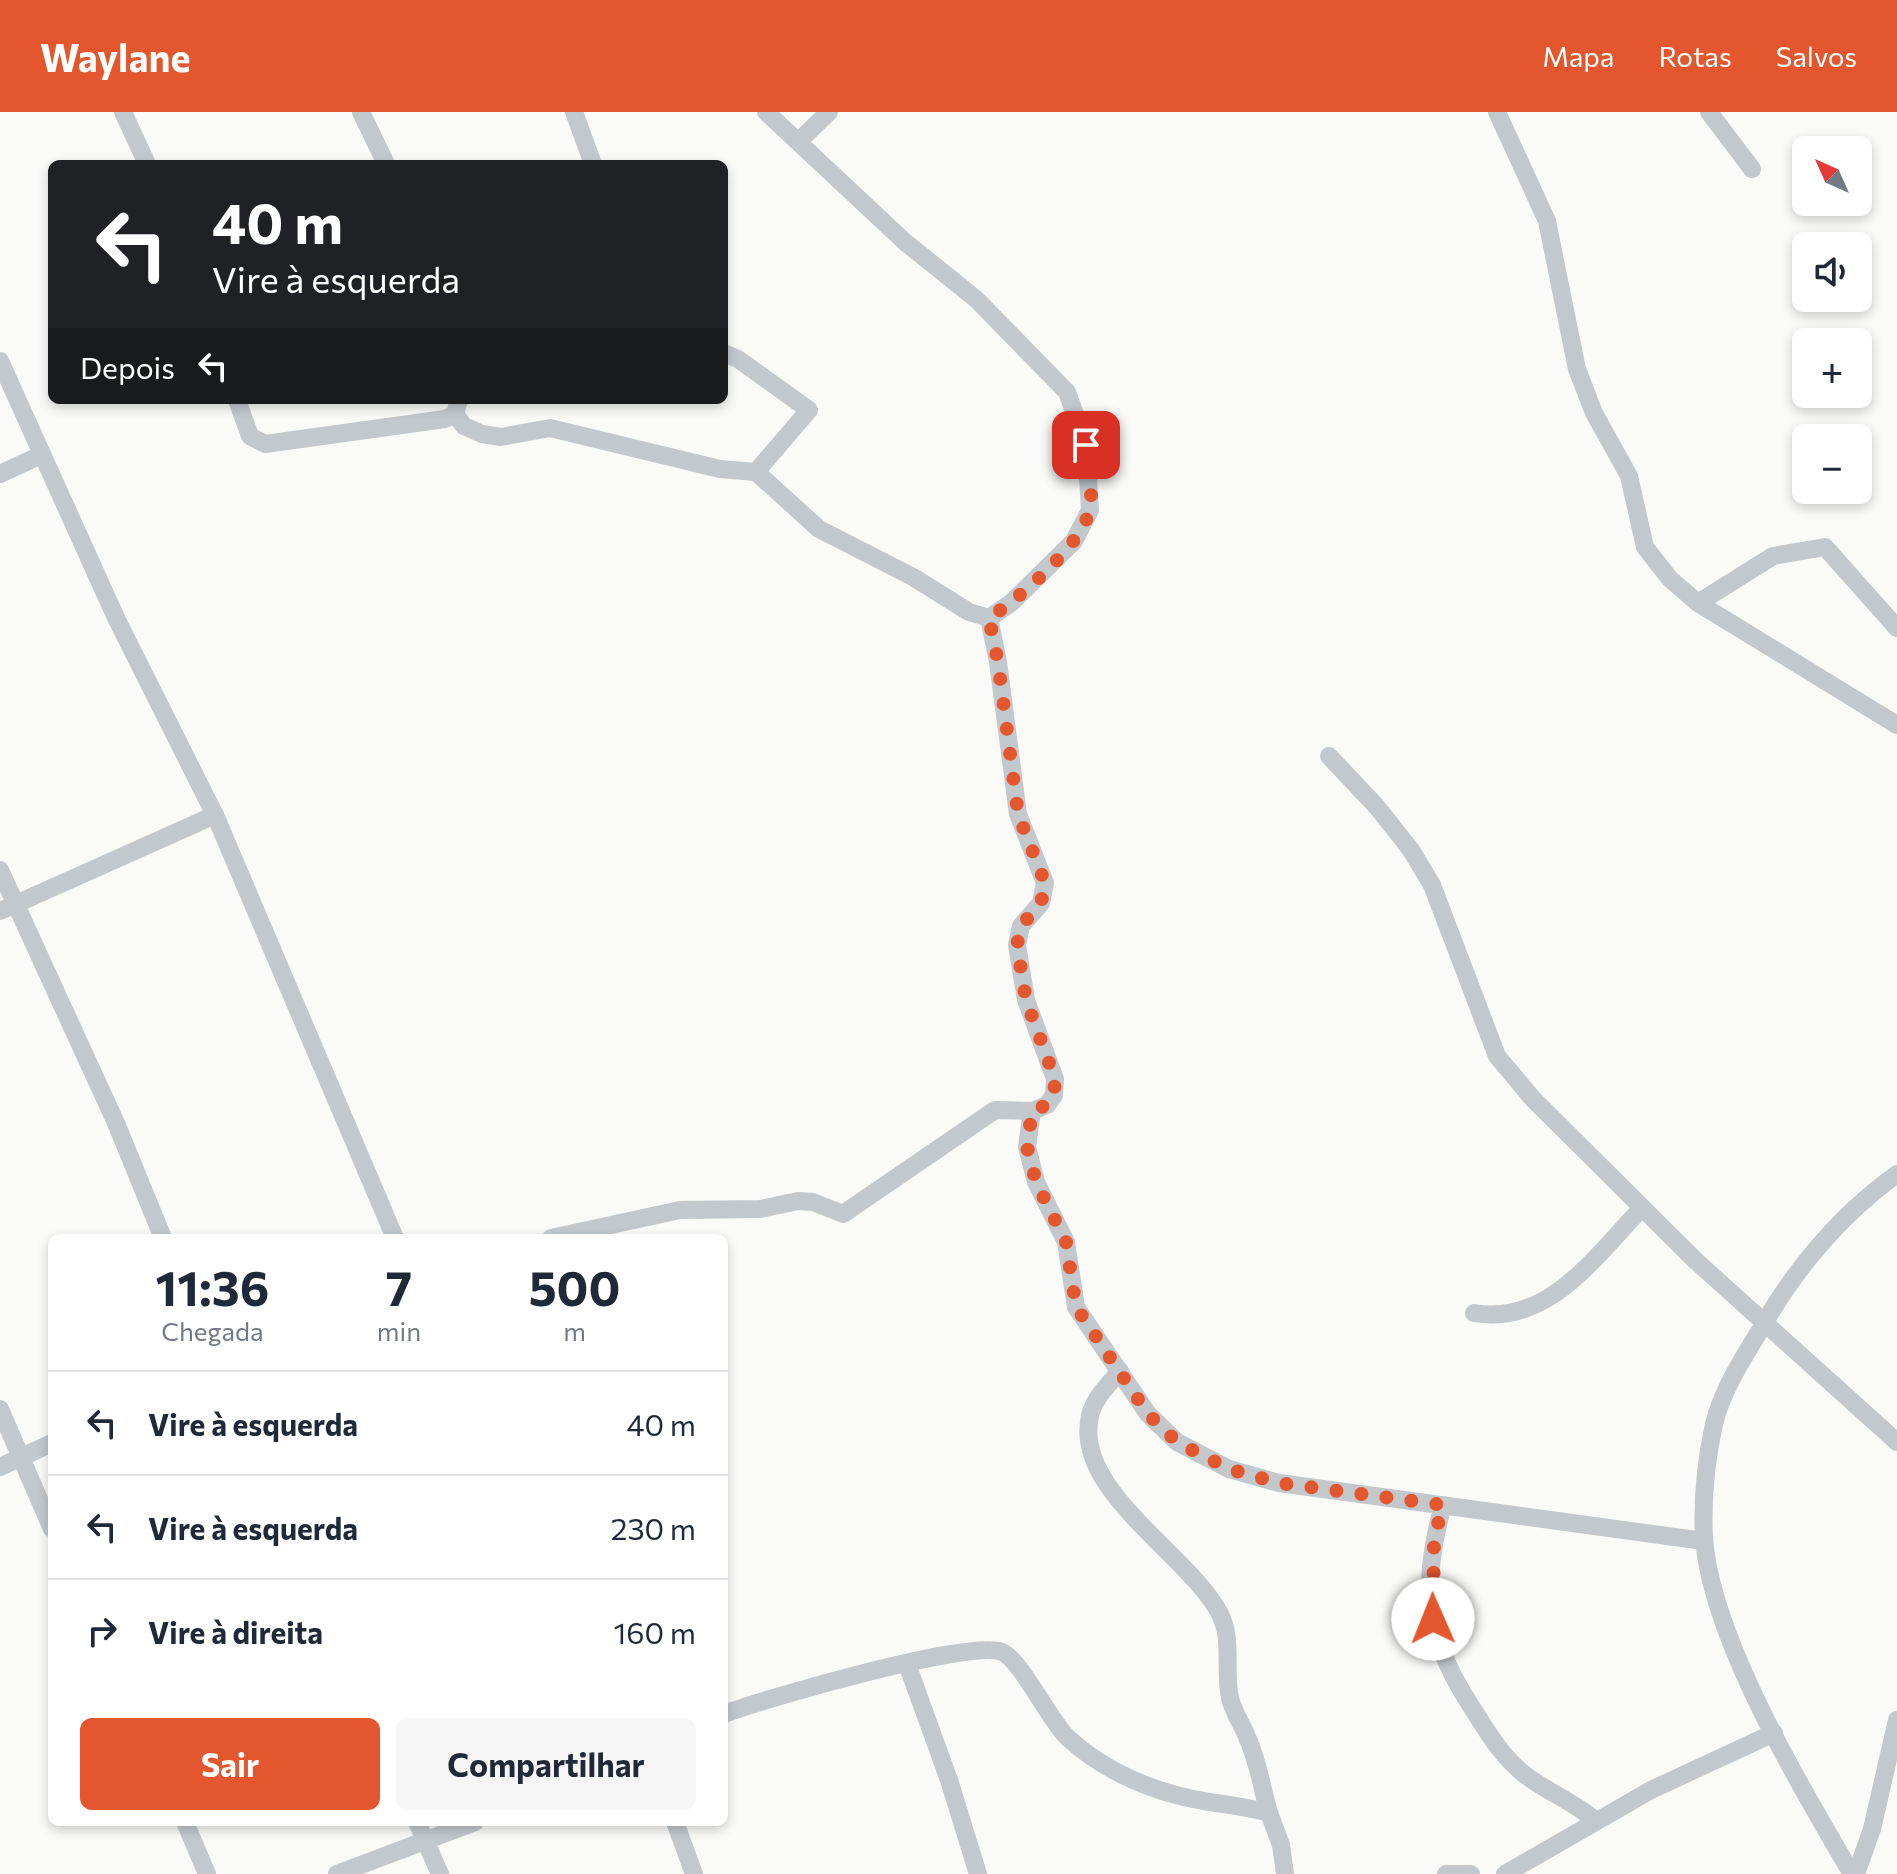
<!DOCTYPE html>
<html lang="pt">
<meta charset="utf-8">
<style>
:root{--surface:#fff;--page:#f6f6f7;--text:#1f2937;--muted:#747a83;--line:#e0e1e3;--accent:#e4572e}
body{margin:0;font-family:Commissioner,sans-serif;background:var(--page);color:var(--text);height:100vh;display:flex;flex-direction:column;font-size:30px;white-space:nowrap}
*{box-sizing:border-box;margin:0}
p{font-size:26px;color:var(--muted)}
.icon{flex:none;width:44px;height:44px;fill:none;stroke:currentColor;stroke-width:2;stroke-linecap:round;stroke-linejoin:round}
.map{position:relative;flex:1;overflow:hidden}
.drawer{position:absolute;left:48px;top:1122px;width:680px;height:592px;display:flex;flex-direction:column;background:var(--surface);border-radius:12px;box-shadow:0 4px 12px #0003}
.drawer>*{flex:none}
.top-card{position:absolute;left:48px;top:48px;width:680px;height:244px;border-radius:12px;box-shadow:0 4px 12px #0003;background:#202124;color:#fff;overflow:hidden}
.needle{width:52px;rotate:315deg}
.controls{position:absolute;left:1792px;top:24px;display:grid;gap:16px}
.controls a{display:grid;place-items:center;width:80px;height:80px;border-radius:12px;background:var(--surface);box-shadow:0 4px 12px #0003;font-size:40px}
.pin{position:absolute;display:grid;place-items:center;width:68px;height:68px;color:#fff;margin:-34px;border-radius:16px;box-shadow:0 4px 12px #0006}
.me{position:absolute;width:88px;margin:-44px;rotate:359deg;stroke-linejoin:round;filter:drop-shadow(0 0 6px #0008)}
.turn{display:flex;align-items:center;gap:28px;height:168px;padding:0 32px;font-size:36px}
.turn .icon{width:104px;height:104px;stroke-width:2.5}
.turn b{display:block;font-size:56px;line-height:68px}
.then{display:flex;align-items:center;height:76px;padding:0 32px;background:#0003;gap:16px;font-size:30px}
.eta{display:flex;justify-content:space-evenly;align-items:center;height:136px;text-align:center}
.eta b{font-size:48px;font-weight:700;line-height:56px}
.action{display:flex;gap:16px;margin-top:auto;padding:16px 32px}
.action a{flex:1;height:92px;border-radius:12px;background:var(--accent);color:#fff;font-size:32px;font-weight:700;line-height:92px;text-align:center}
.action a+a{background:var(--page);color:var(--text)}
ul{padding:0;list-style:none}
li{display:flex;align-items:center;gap:24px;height:104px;padding:0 32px;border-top:2px solid var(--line)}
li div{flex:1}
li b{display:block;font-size:30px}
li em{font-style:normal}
header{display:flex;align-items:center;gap:48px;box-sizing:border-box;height:112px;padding:0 40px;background:var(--accent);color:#fff}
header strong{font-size:38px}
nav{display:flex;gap:44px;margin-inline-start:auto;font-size:28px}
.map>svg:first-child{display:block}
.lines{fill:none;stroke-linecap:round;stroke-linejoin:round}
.minor{stroke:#c3c8cc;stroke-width:18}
.route{stroke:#e4572e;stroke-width:14;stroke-dasharray:0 25.2}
</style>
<header>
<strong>Waylane</strong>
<nav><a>Mapa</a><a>Rotas</a><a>Salvos</a></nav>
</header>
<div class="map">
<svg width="1897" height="1762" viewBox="0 0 1897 1762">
<rect width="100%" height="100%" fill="#fafaf8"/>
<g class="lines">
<g class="minor">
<path d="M123,0L147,52"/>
<path d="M361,0L386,52"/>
<path d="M574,0L593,52"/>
<path d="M766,0L905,130L976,187L1067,280L1086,333L1090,398L1074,429L1011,491L989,506"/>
<path d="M1497,0L1547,109L1577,257L1594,301L1629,364L1645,435L1670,467L1698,491L1897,613"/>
<path d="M1709,0L1752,57"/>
<path d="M799,29L829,0"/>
<path d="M724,241L738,247L809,298L756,360"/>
<path d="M0,249L117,508L215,703L395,1126"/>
<path d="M237,288L250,324L265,332L445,307L455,302L459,288"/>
<path d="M455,302L464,314L482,322L501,325L550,316L720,357L756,360L819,417L913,465L969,500L989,506"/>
<path d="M0,362L41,343"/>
<path d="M1698,491L1773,444L1825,435L1897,516"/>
<path d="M1329,644L1377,695L1411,738L1432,773L1497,944L1533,987L1696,1149L1897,1330"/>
<path d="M0,758L116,1011L163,1126"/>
<path d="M0,799L215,703"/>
<path d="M1032,999L1027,1035L1036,1070L1066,1130L1076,1195L1148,1302L1177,1330L1229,1357L1279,1371L1704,1429"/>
<path d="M551,1126L680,1098L760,1097L798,1089L813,1090L843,1102L995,998L1032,999L1047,993L1054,983L1055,967L1026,888L1017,833L1021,814L1041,791L1045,771L1018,702L998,550L989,506"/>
<path d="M1474,1201C1549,1214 1595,1144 1642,1096"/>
<path d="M1120,1259C1109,1272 1093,1287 1090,1304C1073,1379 1188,1441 1220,1502C1233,1528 1224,1558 1230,1586C1233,1600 1242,1612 1247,1625C1258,1648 1262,1677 1269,1701"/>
<path d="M0,1297L52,1417"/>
<path d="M0,1355L52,1331"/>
<path d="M1443,1393C1419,1482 1427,1529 1478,1605C1491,1626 1504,1646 1524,1662C1547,1680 1571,1688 1595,1708"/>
<path d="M907,1552L949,1668L978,1762"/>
<path d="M724,1602C764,1587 970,1527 1002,1540C1021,1548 1049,1608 1068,1626C1105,1660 1155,1681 1204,1689C1227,1693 1248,1695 1269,1701L1281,1733L1285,1762"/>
<path d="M185,1710L207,1762"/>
<path d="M417,1710L440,1762"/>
<path d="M675,1710L694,1762"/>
<path d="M337,1762L475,1710"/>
<path d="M1446,1762H1471"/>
<path d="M1505,1762L1651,1678L1774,1621"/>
<path d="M1852,1762C1801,1676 1711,1525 1704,1426C1702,1388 1706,1349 1714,1312C1722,1278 1744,1245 1762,1215C1797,1154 1840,1103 1897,1062"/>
<path d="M1856,1762L1872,1717L1897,1608"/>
</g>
</g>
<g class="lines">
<path class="route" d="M1086,333C1089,353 1093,376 1090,396C1084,432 1018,487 989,506L998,550L1018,702L1045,771L1041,791L1021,814L1017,833L1026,888L1055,967L1054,983L1047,993L1032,999L1027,1035L1036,1070L1066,1130L1076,1195L1148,1302L1177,1330L1229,1357L1279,1371L1443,1393L1434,1427L1433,1507"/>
</g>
</svg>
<div class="controls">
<a><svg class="needle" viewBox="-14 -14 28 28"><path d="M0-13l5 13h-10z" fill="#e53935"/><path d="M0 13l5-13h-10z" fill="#747a83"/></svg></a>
<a><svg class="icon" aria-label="sound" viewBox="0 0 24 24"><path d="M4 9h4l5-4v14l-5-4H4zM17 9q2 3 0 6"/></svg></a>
<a>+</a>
<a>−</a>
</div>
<div class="pin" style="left:1086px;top:333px;background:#d93025"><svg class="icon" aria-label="arrive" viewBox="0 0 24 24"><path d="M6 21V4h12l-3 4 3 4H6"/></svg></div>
<svg class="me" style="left:1433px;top:1507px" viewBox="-20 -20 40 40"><circle r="19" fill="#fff"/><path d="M0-13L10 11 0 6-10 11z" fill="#e4572e"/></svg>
<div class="top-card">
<div class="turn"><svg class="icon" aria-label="left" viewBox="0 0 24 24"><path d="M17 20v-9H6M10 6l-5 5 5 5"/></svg><div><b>40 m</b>Vire à esquerda</div></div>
<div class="then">Depois<svg class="icon" aria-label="left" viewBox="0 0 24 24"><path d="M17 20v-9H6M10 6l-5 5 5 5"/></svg></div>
</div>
<section class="drawer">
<div class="eta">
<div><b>11:36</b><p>Chegada</p></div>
<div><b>7</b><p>min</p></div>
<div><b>500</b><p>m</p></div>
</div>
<ul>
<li><svg class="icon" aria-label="left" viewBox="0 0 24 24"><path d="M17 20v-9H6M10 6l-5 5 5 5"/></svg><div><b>Vire à esquerda</b></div><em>40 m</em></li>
<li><svg class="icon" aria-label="left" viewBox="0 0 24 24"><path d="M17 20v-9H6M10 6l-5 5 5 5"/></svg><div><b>Vire à esquerda</b></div><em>230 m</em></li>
<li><svg class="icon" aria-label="right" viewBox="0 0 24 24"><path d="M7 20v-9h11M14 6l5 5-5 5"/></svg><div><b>Vire à direita</b></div><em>160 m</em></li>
</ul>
<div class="action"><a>Sair</a><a>Compartilhar</a></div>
</section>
</div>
